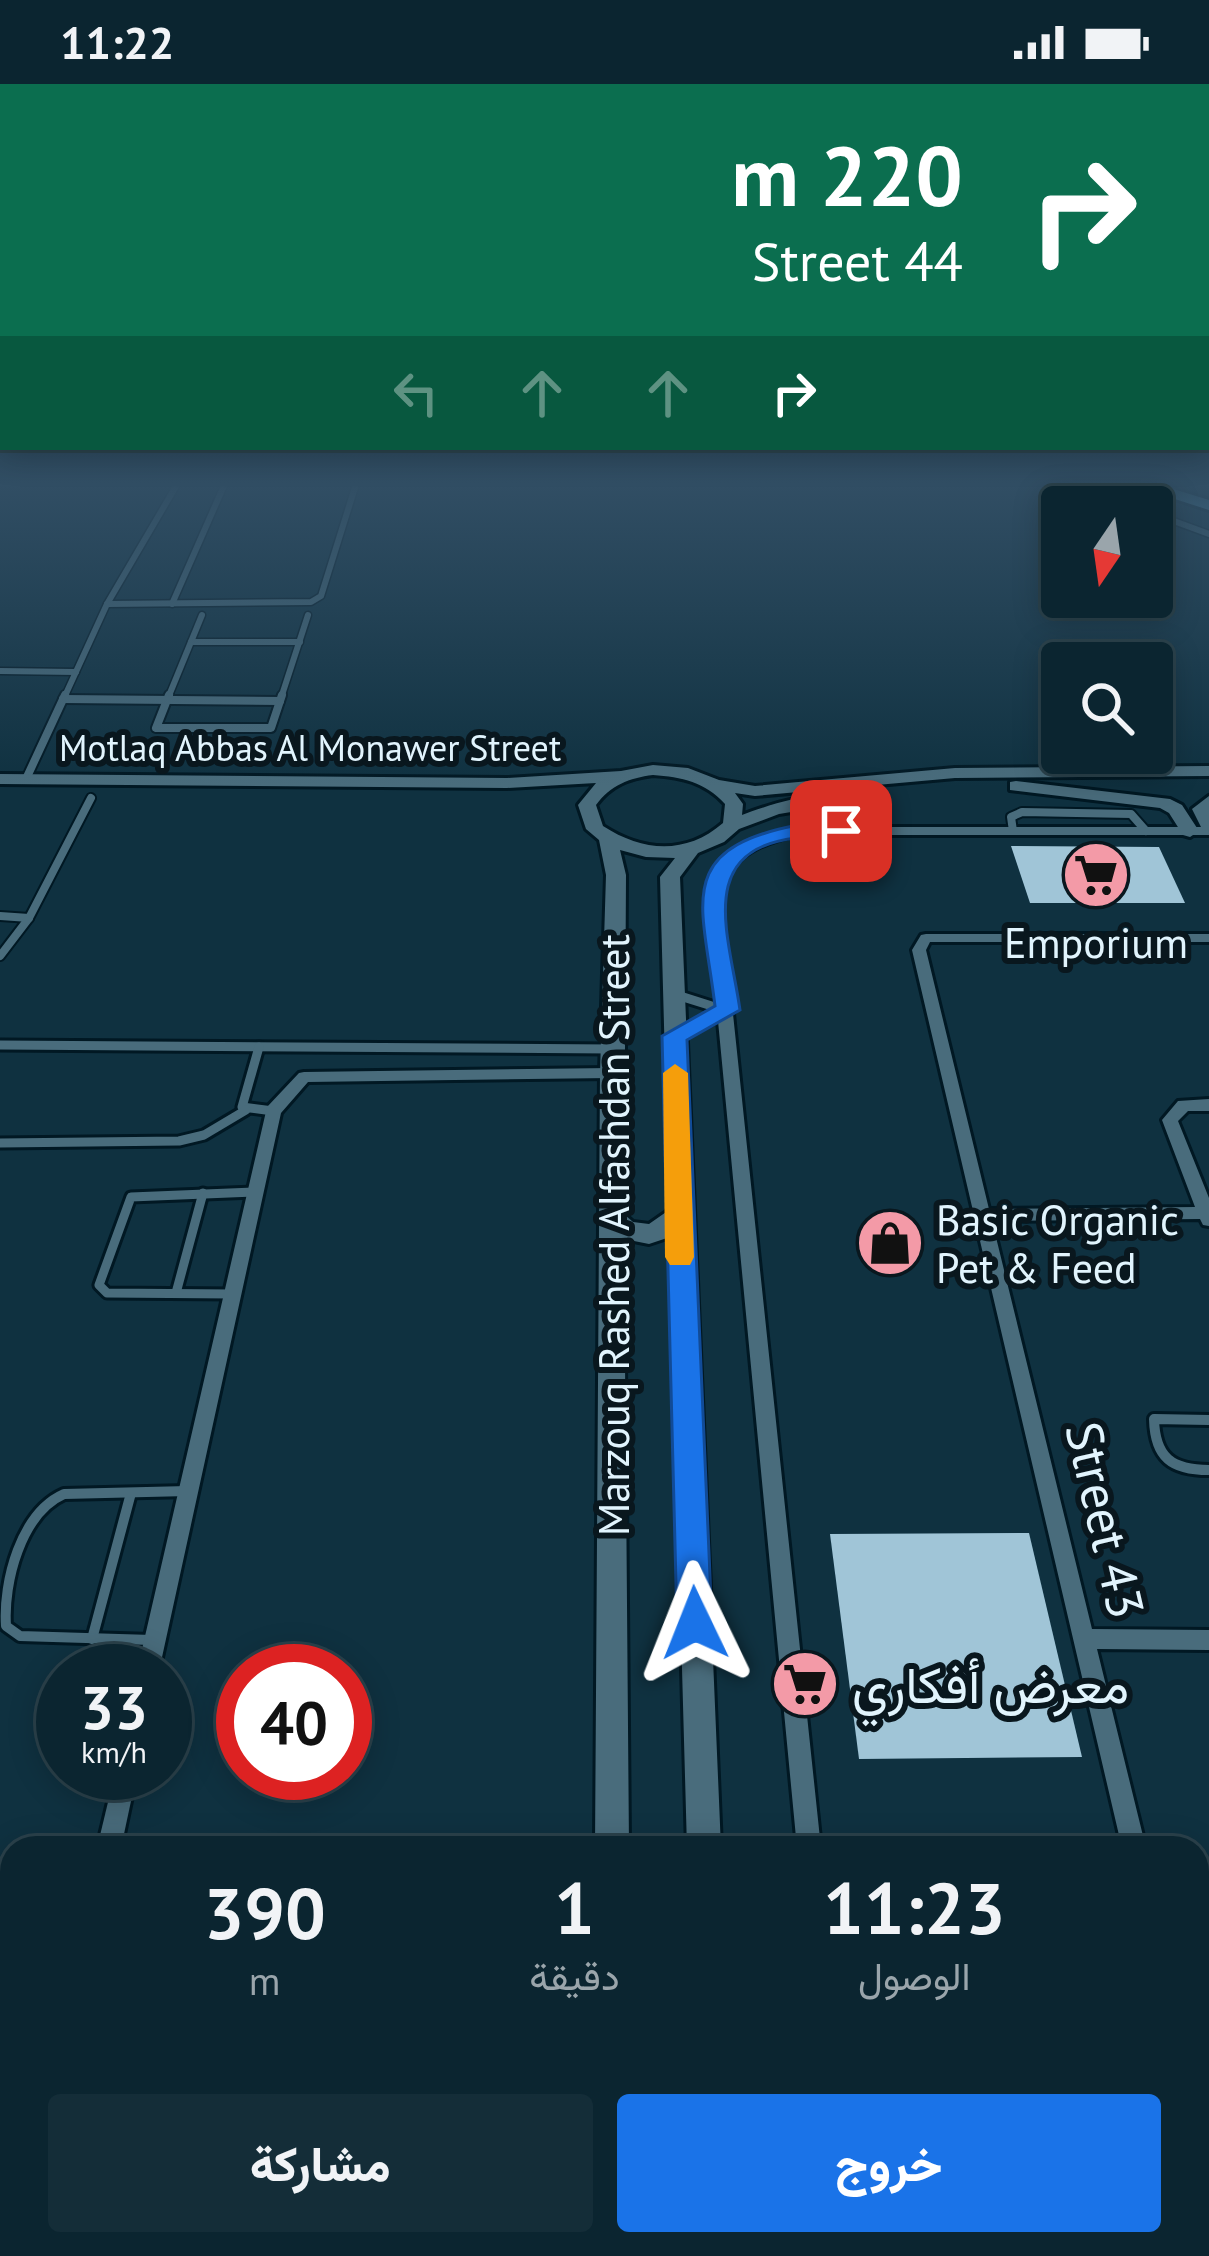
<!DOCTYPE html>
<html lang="ar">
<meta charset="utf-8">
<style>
:root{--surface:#0b2530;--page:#142d38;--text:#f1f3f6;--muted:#9aa5ab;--line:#2b424c;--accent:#1a73e8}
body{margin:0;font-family:"PT Sans",Vazirmatn,sans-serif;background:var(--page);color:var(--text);direction:rtl;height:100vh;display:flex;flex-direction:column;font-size:45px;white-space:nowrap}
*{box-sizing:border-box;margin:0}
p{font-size:39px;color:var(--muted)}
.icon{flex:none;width:66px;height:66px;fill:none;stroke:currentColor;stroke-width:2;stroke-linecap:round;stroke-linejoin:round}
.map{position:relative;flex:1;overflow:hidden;direction:ltr}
.drawer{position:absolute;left:0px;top:1752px;width:1209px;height:420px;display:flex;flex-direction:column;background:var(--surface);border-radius:36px 36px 0 0;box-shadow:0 6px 30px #0003,0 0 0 3px var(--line);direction:rtl}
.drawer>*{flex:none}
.hud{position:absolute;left:0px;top:0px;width:1209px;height:366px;box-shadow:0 6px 30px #0003,0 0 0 3px var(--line);direction:rtl;background:#0b6e4f;color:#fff;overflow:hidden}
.needle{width:78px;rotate:193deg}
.tools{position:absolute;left:1041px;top:402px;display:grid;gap:24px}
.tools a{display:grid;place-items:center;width:132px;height:132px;border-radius:12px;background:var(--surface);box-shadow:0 6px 30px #0003,0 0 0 3px var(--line);font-size:60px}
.speed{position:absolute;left:36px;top:1560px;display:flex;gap:24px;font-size:60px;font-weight:700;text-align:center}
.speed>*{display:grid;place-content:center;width:156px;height:156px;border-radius:50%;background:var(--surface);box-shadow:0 6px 30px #0003,0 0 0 3px var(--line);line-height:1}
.speed small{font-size:30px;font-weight:400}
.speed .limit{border:18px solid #d22;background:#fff;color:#111}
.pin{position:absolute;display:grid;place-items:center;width:102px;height:102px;color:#fff;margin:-51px;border-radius:24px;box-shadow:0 6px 18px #0006}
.me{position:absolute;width:132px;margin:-66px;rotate:358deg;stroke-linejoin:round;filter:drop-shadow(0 0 9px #0008)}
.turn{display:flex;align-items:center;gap:42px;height:252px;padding:0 48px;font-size:54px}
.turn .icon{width:156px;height:156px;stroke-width:2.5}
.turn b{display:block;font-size:84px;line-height:102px}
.lanes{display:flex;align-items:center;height:114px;padding:0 48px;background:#0003;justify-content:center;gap:60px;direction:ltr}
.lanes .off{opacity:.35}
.eta{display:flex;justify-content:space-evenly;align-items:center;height:204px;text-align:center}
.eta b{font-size:72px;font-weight:800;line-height:84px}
.cta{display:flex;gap:24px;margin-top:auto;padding:24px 48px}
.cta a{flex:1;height:138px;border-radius:12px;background:var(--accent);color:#fff;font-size:48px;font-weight:800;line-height:138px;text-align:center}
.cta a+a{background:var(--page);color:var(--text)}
.status{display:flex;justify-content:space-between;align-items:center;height:84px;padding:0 60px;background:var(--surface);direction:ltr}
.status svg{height:33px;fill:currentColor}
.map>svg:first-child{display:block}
.building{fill:#a0c5d7}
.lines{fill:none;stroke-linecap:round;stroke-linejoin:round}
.lane-far4-casing{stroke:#011823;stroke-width:9}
.lane-far3-casing{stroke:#011823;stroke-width:12}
.lane-far2-casing{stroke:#011823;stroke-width:15}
.lane-far1-casing{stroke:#011823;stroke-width:16}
.lane-casing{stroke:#011823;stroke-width:20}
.street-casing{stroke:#011823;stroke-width:6}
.secondary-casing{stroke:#011823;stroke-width:6}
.highway-casing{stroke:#011823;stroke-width:6}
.lane-far4{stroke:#496c7c;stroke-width:6}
.lane-far3{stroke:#496c7c;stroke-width:8}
.lane-far2{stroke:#496c7c;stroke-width:9}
.lane-far1{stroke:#496c7c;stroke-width:10}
.lane{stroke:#496c7c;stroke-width:14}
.street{fill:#496c7c;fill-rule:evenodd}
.secondary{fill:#496c7c;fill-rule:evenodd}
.highway{fill:#73c6ec;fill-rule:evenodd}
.route{fill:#1a73e8;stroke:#114b97;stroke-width:3}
.slow{fill:#f59e0b}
.labels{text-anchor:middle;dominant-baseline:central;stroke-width:12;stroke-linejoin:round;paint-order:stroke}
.far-street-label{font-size:36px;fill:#e1f4fd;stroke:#09171e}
.poi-label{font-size:42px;fill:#e1f4fd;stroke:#09171e}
.street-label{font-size:42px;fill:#e1f4fd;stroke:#09171e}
.near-street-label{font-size:51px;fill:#e1f4fd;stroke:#09171e}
.near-poi-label{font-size:51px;fill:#e1f4fd;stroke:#09171e;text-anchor:start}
</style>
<div class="status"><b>11:22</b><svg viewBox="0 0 49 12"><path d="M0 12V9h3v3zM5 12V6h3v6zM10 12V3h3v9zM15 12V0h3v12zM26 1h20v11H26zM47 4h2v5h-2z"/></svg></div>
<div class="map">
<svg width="1209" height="2172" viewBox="0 0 1209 2172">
<rect width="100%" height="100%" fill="#0f3140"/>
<g class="building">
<path d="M1011,762L1159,763L1185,819H1030Z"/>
<path d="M1029,1449L1082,1673L859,1675L830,1450Z"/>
</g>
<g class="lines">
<g class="lane-far4-casing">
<g id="lane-far4">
<path d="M1070,397L1137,423"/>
<path d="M1152,429L1209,450"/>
<path d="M107,520L311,518L321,512L357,397"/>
<path d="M172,520L226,397"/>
<path d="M191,558H300"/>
<path d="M0,587L76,588"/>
<path d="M64,614L107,520L179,397"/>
<path d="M168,614L202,531"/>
<path d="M281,614L308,531"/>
</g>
</g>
<g class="lane-far3-casing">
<g id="lane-far3">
<path d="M169,611L156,644H271L282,611"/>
<path d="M63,615L280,617"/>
<path d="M26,695L65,611"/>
<path d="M1013,747L1011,733L1022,728L1131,730L1146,747"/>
<path d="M0,832L29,834"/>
<path d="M0,872L29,834L91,714"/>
</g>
</g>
<g class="lane-far2-casing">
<g id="lane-far2">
<path d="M0,961L611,965"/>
<path d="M259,963L242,1023L273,1027"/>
<path d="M0,1059L179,1057L204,1051L246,1026"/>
<path d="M176,1209L203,1109"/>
<path d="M232,1210L107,1209L99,1201L131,1113L254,1108"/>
</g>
</g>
<g class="lane-far1-casing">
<g id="lane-far1">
<path d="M1209,1336L1154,1335C1155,1374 1172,1386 1209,1386"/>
<path d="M92,1555L131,1409"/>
<path d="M152,1556L20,1552L6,1542C3,1498 21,1429 64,1410L188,1407"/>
</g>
</g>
<g class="lane-casing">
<path id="lane" d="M0,1812H12"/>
</g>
<g class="street-casing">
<g id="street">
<path d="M798,743H1209V751H798C761,759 733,770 720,808L732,922L735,926L733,930L821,1764H797L718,937L680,956H670L667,952L670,948L713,927L668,913L666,910L673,905L717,919L706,808C723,761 753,753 798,743Z"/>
<path d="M926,850H1209V858H930L926,866L989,1125L1195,1123L1162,1036L1178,1017L1209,1015V1027H1188L1178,1037L1209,1114V1142L1203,1141L1200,1135L992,1137L1092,1545L1209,1546V1566L1097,1565L1146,1764H1122L912,866L921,851Z"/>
<path d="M611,984L619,989L611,994L308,998L281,1029L159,1587H137L267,1023L299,989L304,988Z"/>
<path d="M115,1689H137L121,1764H97Z"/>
<path d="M1197,2021L1206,2025L1209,2031V2099L1199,2095L1197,2089Z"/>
<path d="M12,2150V2160H35L33,2172H5Z"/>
<path d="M833,2160H861L863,2172H835Z"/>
</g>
</g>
<g class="secondary-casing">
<g id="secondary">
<path d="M653,681L688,684L719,696L755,702L955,684L1209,682V692L955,694L755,712L735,709L743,720L742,731C765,722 823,703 843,716L834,721L779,730L739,745L724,758L698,769L680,793L721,1764H687L670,1153L649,1160L624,1155L629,1764H595L600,989L606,791L599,756L586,745L578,721L596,699L507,704L0,700V690L507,694L621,687ZM653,691C682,693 705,698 725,720L723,739C686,771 643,768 603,742L596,721C611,701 629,694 653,691ZM620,766L646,773L675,774L660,793L669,1126L649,1140L633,1138L624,1130L626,791Z"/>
<path d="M1016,697L1170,715L1182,721L1199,747L1190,753L1183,751L1169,729L1160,724L1010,706V698Z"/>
<path d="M1209,712V747L1202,745L1192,725Z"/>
<rect x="592" y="2160" width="40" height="12"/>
<path d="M700,2160H740L741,2172H701Z"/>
</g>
</g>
<g class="highway-casing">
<path id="highway" d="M1119,397H1147L1209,416V426Z"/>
</g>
<use href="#lane-far4" class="lane-far4"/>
<use href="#lane-far3" class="lane-far3"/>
<use href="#lane-far2" class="lane-far2"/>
<use href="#lane-far1" class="lane-far1"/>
<use href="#lane" class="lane"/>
<use href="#street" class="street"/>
<use href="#secondary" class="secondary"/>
<use href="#highway" class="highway"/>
</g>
<linearGradient id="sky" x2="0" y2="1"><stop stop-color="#081b23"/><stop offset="0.57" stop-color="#314e64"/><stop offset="1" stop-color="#314e64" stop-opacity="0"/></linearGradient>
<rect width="1209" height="702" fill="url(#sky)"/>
<path class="route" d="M798,741H841L852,747C837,758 816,752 797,754C693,765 730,854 740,926L687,956L712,1539L707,1551L695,1555L682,1551L677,1539L662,952L715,922C703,820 672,765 798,741Z"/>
<path class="slow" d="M675,980L688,989L694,1173L690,1181H670L665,1173L663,989Z"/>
<defs>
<g id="supermarket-disc" transform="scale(3.45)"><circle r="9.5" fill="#f39aa7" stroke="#09171e"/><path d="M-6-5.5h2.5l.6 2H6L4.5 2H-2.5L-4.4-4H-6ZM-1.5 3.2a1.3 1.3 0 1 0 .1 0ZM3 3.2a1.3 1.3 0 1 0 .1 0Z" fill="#111"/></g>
<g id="shop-disc" transform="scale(3.45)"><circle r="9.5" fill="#f39aa7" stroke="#09171e"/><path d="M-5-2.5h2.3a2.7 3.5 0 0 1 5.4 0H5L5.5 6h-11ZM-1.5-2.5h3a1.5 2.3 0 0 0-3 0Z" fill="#111"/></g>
</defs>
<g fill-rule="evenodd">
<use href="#supermarket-disc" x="1096" y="791"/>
<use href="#shop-disc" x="890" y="1159"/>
<use href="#supermarket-disc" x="805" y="1600"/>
</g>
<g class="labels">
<g class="far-street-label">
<text x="310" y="663">Motlaq Abbas Al Monawer Street</text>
</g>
<g class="poi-label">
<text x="1096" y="858">Emporium</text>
<text x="936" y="1135" text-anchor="start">Basic Organic<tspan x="936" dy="48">Pet &amp; Feed</tspan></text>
</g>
<g class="street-label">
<text transform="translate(613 1151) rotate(-90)">Marzouq Rashed Alfashdan Street</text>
</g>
<g class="near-street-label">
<text transform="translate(1106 1436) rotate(77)">Street 43</text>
</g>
<g class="near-poi-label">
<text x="852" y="1600">معرض أفكاري</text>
</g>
</g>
</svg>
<div class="tools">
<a><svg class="needle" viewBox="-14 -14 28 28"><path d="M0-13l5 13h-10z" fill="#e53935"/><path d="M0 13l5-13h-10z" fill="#9aa5ab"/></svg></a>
<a><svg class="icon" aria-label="search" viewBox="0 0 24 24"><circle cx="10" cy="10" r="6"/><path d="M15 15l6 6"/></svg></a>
</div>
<div class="speed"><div>33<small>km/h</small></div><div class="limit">40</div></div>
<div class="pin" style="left:841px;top:747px;background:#d93025"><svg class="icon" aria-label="arrive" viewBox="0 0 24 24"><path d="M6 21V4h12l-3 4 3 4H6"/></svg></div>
<svg class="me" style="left:695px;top:1539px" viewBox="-20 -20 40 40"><path d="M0-17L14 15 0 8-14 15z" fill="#1a73e8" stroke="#fff" stroke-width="4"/></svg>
<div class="hud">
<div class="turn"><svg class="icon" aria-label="right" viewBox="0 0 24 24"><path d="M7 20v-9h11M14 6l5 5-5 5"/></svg><div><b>220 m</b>Street 44</div></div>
<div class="lanes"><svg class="icon off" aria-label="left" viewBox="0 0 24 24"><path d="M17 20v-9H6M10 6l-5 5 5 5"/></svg><svg class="icon off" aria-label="ahead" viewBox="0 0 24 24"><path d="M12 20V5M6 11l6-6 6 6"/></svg><svg class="icon off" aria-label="ahead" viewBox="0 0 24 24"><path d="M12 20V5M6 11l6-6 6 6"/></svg><svg class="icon" aria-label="right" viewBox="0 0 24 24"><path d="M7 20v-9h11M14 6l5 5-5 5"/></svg></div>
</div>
<section class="drawer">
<div class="eta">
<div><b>11:23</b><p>الوصول</p></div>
<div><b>1</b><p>دقيقة</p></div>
<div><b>390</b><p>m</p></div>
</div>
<div class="cta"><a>خروج</a><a>مشاركة</a></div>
</section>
</div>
